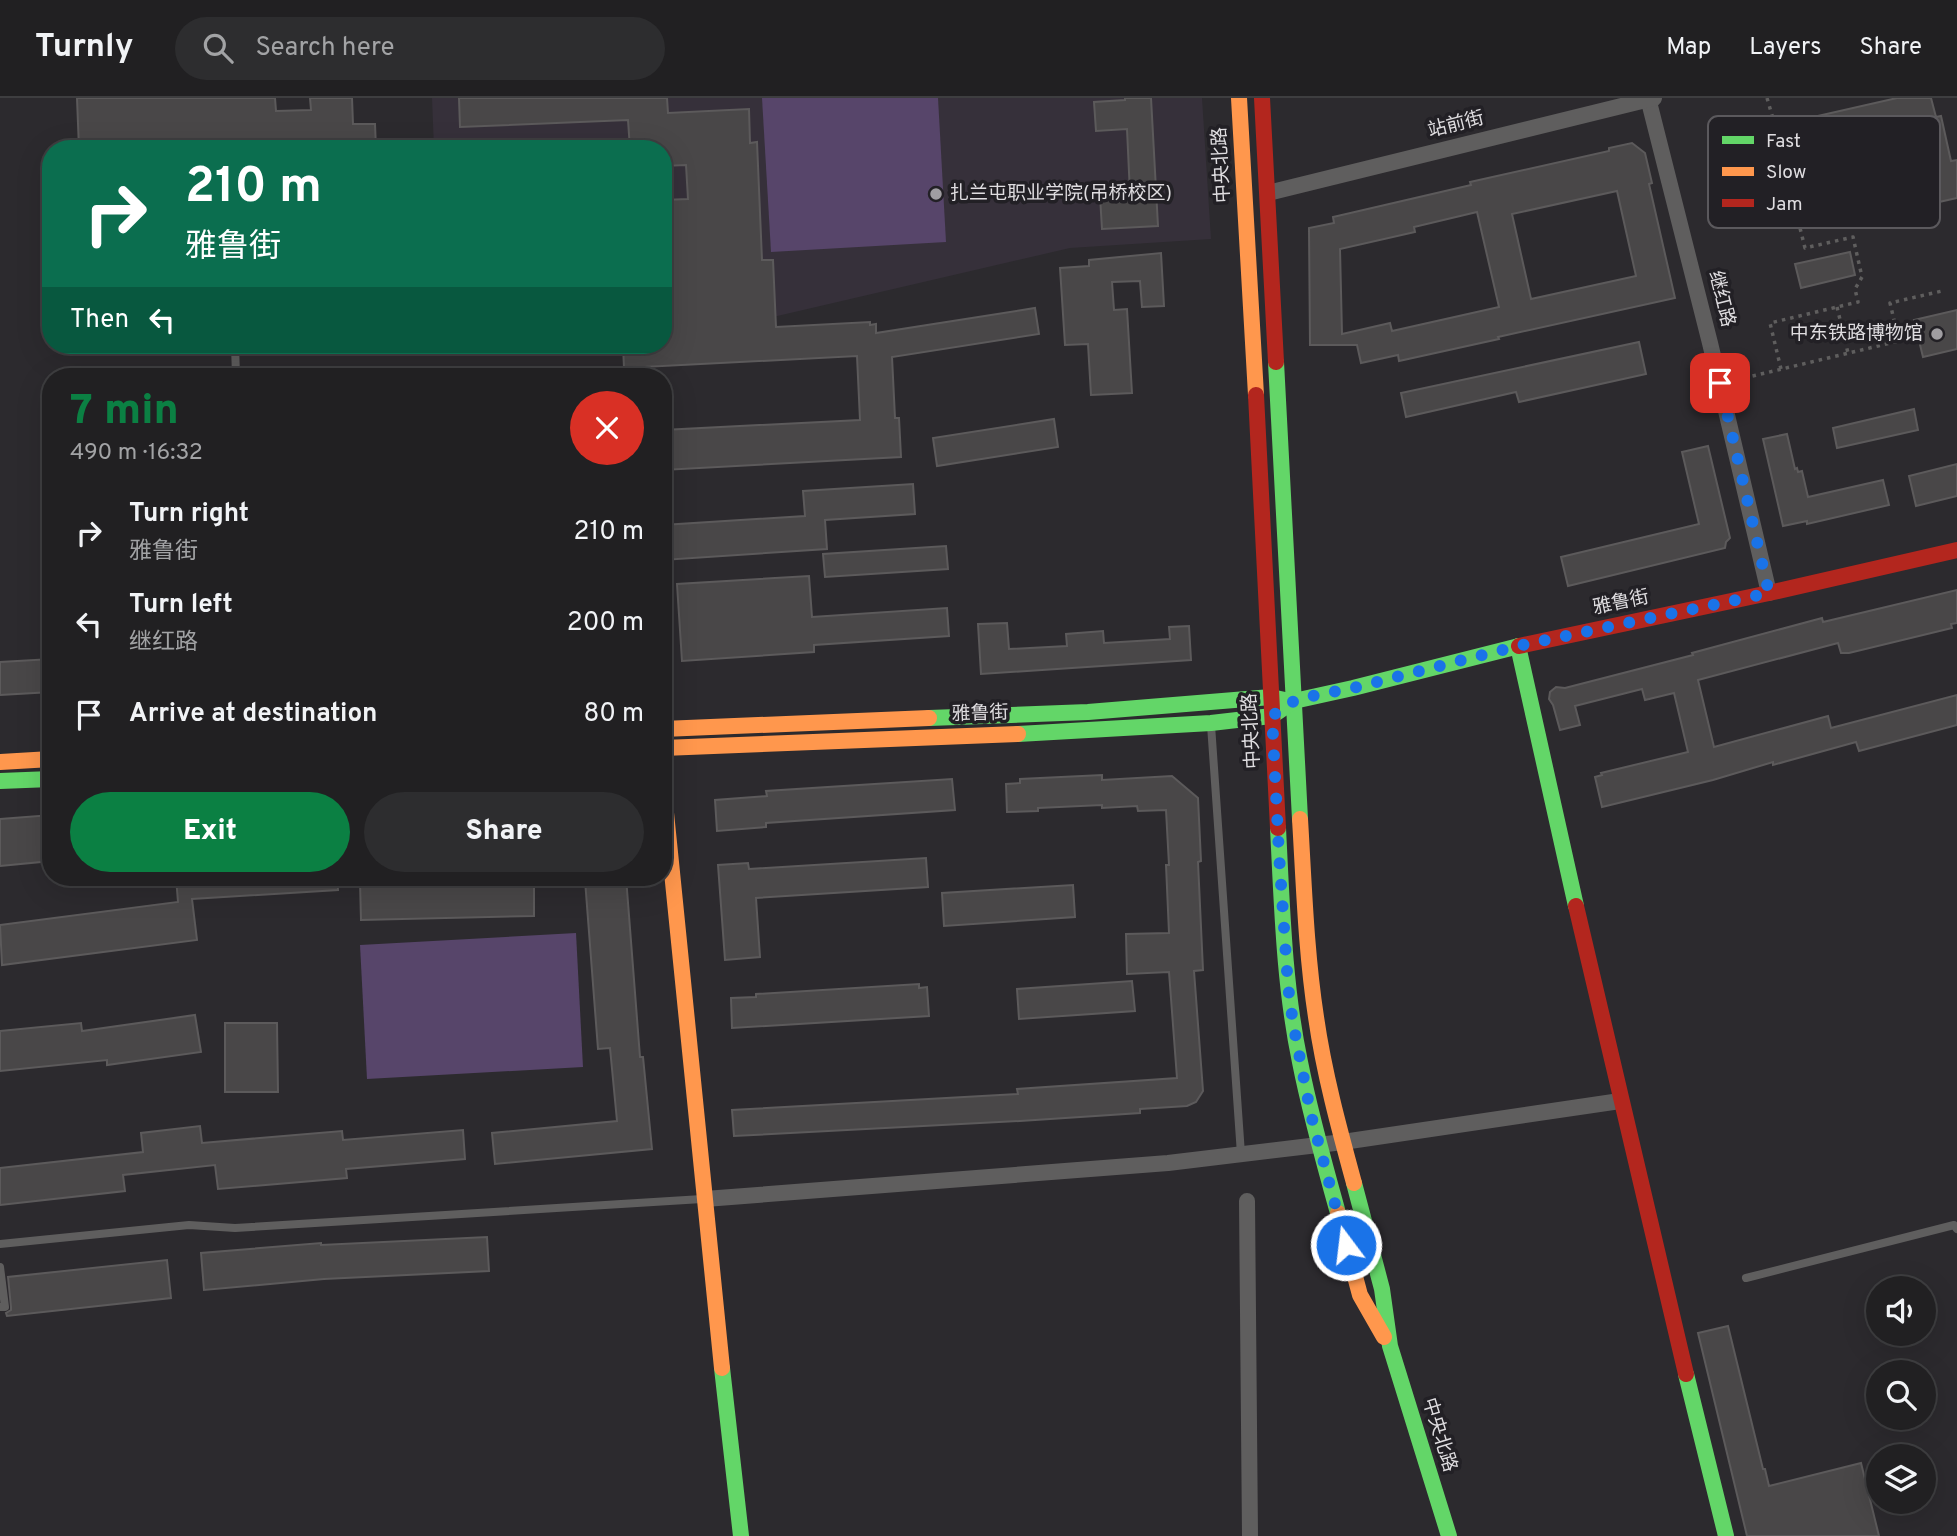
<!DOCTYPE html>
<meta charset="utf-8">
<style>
:root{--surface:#212022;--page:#2d2d2f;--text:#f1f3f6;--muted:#a2a3a5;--line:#3e3e40;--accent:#0b8043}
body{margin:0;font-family:Overpass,"Noto Sans SC",sans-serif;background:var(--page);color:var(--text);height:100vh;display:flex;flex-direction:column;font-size:26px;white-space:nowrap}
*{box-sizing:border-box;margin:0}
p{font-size:23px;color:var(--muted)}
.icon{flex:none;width:38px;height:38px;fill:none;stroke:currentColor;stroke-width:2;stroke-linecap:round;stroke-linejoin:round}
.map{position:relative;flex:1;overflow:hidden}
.side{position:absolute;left:42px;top:270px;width:630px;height:518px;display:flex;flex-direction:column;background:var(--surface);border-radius:28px;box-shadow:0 7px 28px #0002,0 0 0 2px var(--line)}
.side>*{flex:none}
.hud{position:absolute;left:42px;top:42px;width:630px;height:214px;border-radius:28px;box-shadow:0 7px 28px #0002,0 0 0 2px var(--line);background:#0b6e4f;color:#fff;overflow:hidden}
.fabs{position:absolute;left:1866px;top:1178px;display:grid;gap:14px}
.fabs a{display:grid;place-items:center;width:70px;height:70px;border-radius:50%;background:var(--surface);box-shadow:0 7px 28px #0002,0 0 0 2px var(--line);font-size:35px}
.pin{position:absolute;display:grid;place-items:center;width:60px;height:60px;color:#fff;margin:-30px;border-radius:14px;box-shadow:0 4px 10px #0006}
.me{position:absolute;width:77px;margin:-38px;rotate:345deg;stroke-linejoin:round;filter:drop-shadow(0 0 5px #0008)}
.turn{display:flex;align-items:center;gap:24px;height:147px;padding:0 28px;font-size:32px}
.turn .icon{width:91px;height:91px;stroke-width:2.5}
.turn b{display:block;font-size:49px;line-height:60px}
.then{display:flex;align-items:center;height:66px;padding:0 28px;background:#0003;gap:14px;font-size:26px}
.round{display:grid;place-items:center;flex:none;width:74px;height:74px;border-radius:37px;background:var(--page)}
.overview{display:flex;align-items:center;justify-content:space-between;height:119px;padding:0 28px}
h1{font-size:42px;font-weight:800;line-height:52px;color:var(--accent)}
.button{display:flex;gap:14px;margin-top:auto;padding:14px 28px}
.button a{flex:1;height:80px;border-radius:42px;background:var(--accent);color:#fff;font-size:28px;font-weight:800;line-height:80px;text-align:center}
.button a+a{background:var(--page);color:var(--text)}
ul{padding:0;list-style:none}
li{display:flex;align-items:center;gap:21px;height:91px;padding:0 28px}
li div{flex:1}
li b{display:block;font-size:26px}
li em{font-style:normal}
header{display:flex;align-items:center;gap:42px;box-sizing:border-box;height:98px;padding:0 35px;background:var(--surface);border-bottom:2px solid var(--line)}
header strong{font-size:33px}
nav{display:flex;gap:38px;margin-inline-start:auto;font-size:24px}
.search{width:490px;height:63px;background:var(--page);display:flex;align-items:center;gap:18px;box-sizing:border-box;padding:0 24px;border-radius:38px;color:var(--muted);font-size:26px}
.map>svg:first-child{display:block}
.built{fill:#36303a}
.green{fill:#57456a}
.building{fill:#494748;stroke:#5c5a5b;stroke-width:2;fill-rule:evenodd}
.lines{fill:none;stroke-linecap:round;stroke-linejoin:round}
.path{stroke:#5f5e5e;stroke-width:3.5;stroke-dasharray:3.5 5;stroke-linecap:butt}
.lane{stroke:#5f5e5e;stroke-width:8}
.street{stroke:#5f5e5e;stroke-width:16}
.fast{stroke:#63d668;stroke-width:16}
.slow{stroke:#ff974d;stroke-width:16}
.jam{stroke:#b3261e;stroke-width:16}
.route{stroke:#1a73e8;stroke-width:12;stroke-dasharray:0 21.6}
.poi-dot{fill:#a09ea2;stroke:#222025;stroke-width:2.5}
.labels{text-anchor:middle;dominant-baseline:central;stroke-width:7;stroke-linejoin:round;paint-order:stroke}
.street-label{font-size:19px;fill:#dfdde0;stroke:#222025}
.poi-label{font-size:19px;fill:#dfdde0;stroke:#222025;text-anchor:start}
.key{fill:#222025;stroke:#5b595d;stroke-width:2}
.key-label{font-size:19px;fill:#dfdde0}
</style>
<header>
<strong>Turnly</strong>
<div class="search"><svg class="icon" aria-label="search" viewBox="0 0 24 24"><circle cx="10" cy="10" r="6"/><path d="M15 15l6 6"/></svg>Search here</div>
<nav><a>Map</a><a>Layers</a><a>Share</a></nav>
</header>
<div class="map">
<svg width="1957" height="1438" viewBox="0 0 1957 1438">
<rect width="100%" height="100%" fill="#2c2a2e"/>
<path class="built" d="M432,0H1202L1211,141L1070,150L773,219L663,224V51H434Z"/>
<g class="green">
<path d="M762,0H938L946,144L771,154Z"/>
<path d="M576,835L583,969L367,981L360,847Z"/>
</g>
<g class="building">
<path d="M77,0H275L276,13L311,12L310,0H352L353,26H375L376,51H79Z"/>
<path d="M459,0H667L668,15L749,11L750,45L757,44L762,162H773L776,229L870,224V227L876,226V235L1035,210L1039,236L892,259L895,320H899L901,359L663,372V332L860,322L857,258L624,270L623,247H663V102L688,101L686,67L663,68V51H630L628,22L460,29Z"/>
<path d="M1125,0H1151L1158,128L1102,131L1100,98L1130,96L1127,31L1096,33L1094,4L1125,2Z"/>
<path d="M1897,0H1931L1936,19L1941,18L1951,63L1957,62V100L1939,104L1928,59L1922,60L1915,26L1806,51L1800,22Z"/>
<path d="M1632,45L1645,55L1652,85L1649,86L1675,200L1498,239L1499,241L1399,263L1398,257L1361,265L1357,247H1310L1309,130L1334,125L1333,119L1471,87L1470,84L1609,53V50ZM1617,93L1636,178L1531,201L1512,116ZM1477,114L1499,209L1392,233L1390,225L1342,236L1340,151L1415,134L1414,129Z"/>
<path d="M1850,154L1855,177L1801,190L1795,166Z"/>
<path d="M1161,155L1164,208L1142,209L1140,183L1112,184L1114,212L1127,211L1132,295L1091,297L1088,246L1065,247L1060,170L1089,168V162Z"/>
<path d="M1957,212V251L1923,259L1914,222Z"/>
<path d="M1639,244L1646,276L1519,304L1516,294L1406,319L1401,295Z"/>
<path d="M1914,311L1918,332L1837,350L1833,330Z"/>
<path d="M1054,321L1058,349L937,368L933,340Z"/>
<path d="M1787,336L1795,371L1797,370L1798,374L1802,373L1808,399L1883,382L1889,407L1807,426V423L1783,428L1763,341Z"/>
<path d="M1708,348L1730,440L1726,444L1725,450L1568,488L1561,459L1699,426L1682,354Z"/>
<path d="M1957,366V398L1916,408L1909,378Z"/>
<path d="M913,386L915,416L825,422L827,451L663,462V427L805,418L803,393Z"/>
<path d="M946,448L948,471L825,479L823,456Z"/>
<path d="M809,478L812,519L947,510L949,538L814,547V554L682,563L677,486Z"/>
<path d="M1957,492V525L1951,526L1952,530L1849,555H1841L1838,545L1698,582L1714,649L1828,618L1831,630L1957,597V627L1859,653L1856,644L1773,667V664L1713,682L1602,709L1595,679L1602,677L1601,675L1688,654L1674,595L1645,602L1642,591L1575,608L1580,627L1560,632L1553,607L1549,601L1550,594L1556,589L1565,590L1693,557L1692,555L1822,520L1823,524Z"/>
<path d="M1007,525L1009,551L1067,548L1066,536L1103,533L1104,545L1170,541L1169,529L1189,528L1191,562L981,576L978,526Z"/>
<path d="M51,561V594L0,597V564Z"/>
<path d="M1102,677V682L1172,678L1198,700L1201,763L1198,764L1203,872L1194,873L1203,993L1196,1004L1187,1008L1140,1011V1015L1020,1023L734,1038L732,1012L1018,996L1017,991L1177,980L1169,874L1127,876L1126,836L1169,835L1166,767H1169L1166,712L1138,713L1137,708L1102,710V707L1038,710V713L1007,714L1006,686L1020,685V681Z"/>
<path d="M952,681L955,712L766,725V729L717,733L715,702L767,698L766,693Z"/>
<path d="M51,717V763L0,768V721Z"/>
<path d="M926,760L928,789L756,800L760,859L725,862L718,767L748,765L749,771Z"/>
<path d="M176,779H337L338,792L192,801L197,842L2,867L0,827L178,804Z"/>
<path d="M626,779L640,959H643L652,1051L495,1066L492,1035L617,1023L610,950L598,951L585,782Z"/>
<path d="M534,780V818L361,822L360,784Z"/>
<path d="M1073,787L1075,819L944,828L942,795Z"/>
<path d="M1132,883L1135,913L1019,921L1017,891Z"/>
<path d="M919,886V890L927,889L929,918L732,930L731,900L756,899V896Z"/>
<path d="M195,917L201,954L107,967V962L0,973V933L81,925L82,933Z"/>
<path d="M225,925H277L278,994H225Z"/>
<path d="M200,1028L202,1045L342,1033L343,1042L463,1032L465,1061L346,1071L347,1080L218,1091L215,1067L123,1077L125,1093L0,1107V1070L143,1054L141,1035Z"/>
<path d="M487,1139L489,1173L324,1181L204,1192L201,1155L321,1145V1147Z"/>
<path d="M167,1162L171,1200L7,1218L6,1215L11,1212V1209L8,1179Z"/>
<path d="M1728,1228L1763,1371H1765L1769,1388L1861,1365L1879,1438H1747L1698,1235Z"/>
</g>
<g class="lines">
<g class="path">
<path d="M1767,0L1774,24"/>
<circle cx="1777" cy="39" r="15"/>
<path d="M1837,209L1848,255"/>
<path d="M1781,271L1770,225L1858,204L1855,191L1862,179L1853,139L1805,150L1781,54"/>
<path d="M1736,282L1899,243L1890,205L1942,193"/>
</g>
<g class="lane">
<path d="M235,247L236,278"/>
<path d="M1211,627L1241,1056"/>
<path d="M0,1146L189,1127L235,1130L702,1101"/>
<path d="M0,1169L5,1209H0"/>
<path d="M1746,1180L1954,1127L1957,1131"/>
</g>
<g class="street">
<path d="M1648,0L1710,245L1769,495"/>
<path d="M1268,95L1654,0"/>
<path d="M705,1101L1168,1065L1343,1044L1620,1003"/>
<path d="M1247,1103L1250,1438"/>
</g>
<g class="fast">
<path d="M1276,264L1300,721"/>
<path d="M1518,548L1576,808"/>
<path d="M929,620L1088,614L1271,599L1285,602"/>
<path d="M1018,636L1211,625L1272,618L1294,603L1353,590L1519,548"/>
<path d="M0,683L51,681"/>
<path d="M1278,730C1282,808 1284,888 1300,964C1310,1015 1324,1065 1338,1115"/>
<path d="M1354,1085L1382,1191L1390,1248L1449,1438"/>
<path d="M722,1270L741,1438"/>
<path d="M1686,1276L1726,1438"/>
</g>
<g class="slow">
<path d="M1239,0L1256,297"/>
<path d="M663,631L929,620"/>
<path d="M663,650L1018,636"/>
<path d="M0,664L51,661"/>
<path d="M663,685L722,1270"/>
<path d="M1300,721C1304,787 1306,854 1316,919C1324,975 1339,1030 1354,1085"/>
<path d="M1338,1115L1360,1197L1384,1239"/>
</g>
<g class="jam">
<path d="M1262,0L1276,264"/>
<path d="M1256,297L1278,730"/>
<path d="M1519,548L1769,495L1957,452"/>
<path d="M1576,808L1686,1276"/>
</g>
</g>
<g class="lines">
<path class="route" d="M1346,1147L1311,1017L1293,925L1288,888L1279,756L1272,618L1294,603L1312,598L1353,590L1518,548L1769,495L1720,285"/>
</g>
<g class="poi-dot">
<circle cx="936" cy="96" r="7"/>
<circle cx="1937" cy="236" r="7"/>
</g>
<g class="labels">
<g class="street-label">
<text transform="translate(1456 27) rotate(-14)">站前街</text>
<text transform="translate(1222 67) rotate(-93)">中央北路</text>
<text transform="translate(1721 201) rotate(76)">继红路</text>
<text transform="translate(1621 505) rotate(-12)">雅鲁街</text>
<text transform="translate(980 616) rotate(-2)">雅鲁街</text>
<text transform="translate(1252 633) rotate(-93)">中央北路</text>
<text transform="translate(1439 1337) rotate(73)">中央北路</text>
</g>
<g class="poi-label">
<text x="950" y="96">扎兰屯职业学院(吊桥校区)</text>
<text x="1923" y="236" text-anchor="end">中东铁路博物馆</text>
</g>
</g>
<rect x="1708" y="18" width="232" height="112" rx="10" class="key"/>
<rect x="1722" y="38" width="32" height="8" fill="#63d668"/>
<rect x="1722" y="69" width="32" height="9" fill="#ff974d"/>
<rect x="1722" y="101" width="32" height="8" fill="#b3261e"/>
<g class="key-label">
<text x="1766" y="49">Fast</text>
<text x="1766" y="80">Slow</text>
<text x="1766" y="112">Jam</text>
</g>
</svg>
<div class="fabs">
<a><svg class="icon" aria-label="sound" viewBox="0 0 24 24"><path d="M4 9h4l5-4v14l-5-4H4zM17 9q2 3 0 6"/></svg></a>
<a><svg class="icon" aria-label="search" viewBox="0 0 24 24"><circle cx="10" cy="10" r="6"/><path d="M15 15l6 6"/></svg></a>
<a><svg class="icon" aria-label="layers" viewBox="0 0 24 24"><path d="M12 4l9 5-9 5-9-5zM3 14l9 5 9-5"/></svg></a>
</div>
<div class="pin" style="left:1720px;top:285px;background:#d93025"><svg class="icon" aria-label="arrive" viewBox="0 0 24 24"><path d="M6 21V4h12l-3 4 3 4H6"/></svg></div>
<svg class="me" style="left:1346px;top:1147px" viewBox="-20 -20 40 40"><circle r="17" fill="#1a73e8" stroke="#fff" stroke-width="3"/><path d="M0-11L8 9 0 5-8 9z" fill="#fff"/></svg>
<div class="hud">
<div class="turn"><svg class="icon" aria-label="right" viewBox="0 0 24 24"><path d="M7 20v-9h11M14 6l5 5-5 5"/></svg><div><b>210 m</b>雅鲁街</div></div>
<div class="then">Then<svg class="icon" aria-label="left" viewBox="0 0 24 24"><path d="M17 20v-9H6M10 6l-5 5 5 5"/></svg></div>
</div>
<section class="side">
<div class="overview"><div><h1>7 min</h1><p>490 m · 16:32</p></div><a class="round" style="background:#d93025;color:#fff"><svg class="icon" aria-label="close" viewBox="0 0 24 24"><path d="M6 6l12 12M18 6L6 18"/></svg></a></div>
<ul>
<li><svg class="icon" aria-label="right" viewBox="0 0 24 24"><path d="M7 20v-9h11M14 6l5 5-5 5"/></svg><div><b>Turn right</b><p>雅鲁街</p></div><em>210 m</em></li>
<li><svg class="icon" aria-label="left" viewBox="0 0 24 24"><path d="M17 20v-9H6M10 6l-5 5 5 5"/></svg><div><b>Turn left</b><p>继红路</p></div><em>200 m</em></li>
<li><svg class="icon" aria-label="arrive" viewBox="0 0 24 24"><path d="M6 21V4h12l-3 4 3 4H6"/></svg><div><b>Arrive at destination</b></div><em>80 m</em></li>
</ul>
<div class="button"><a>Exit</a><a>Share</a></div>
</section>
</div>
